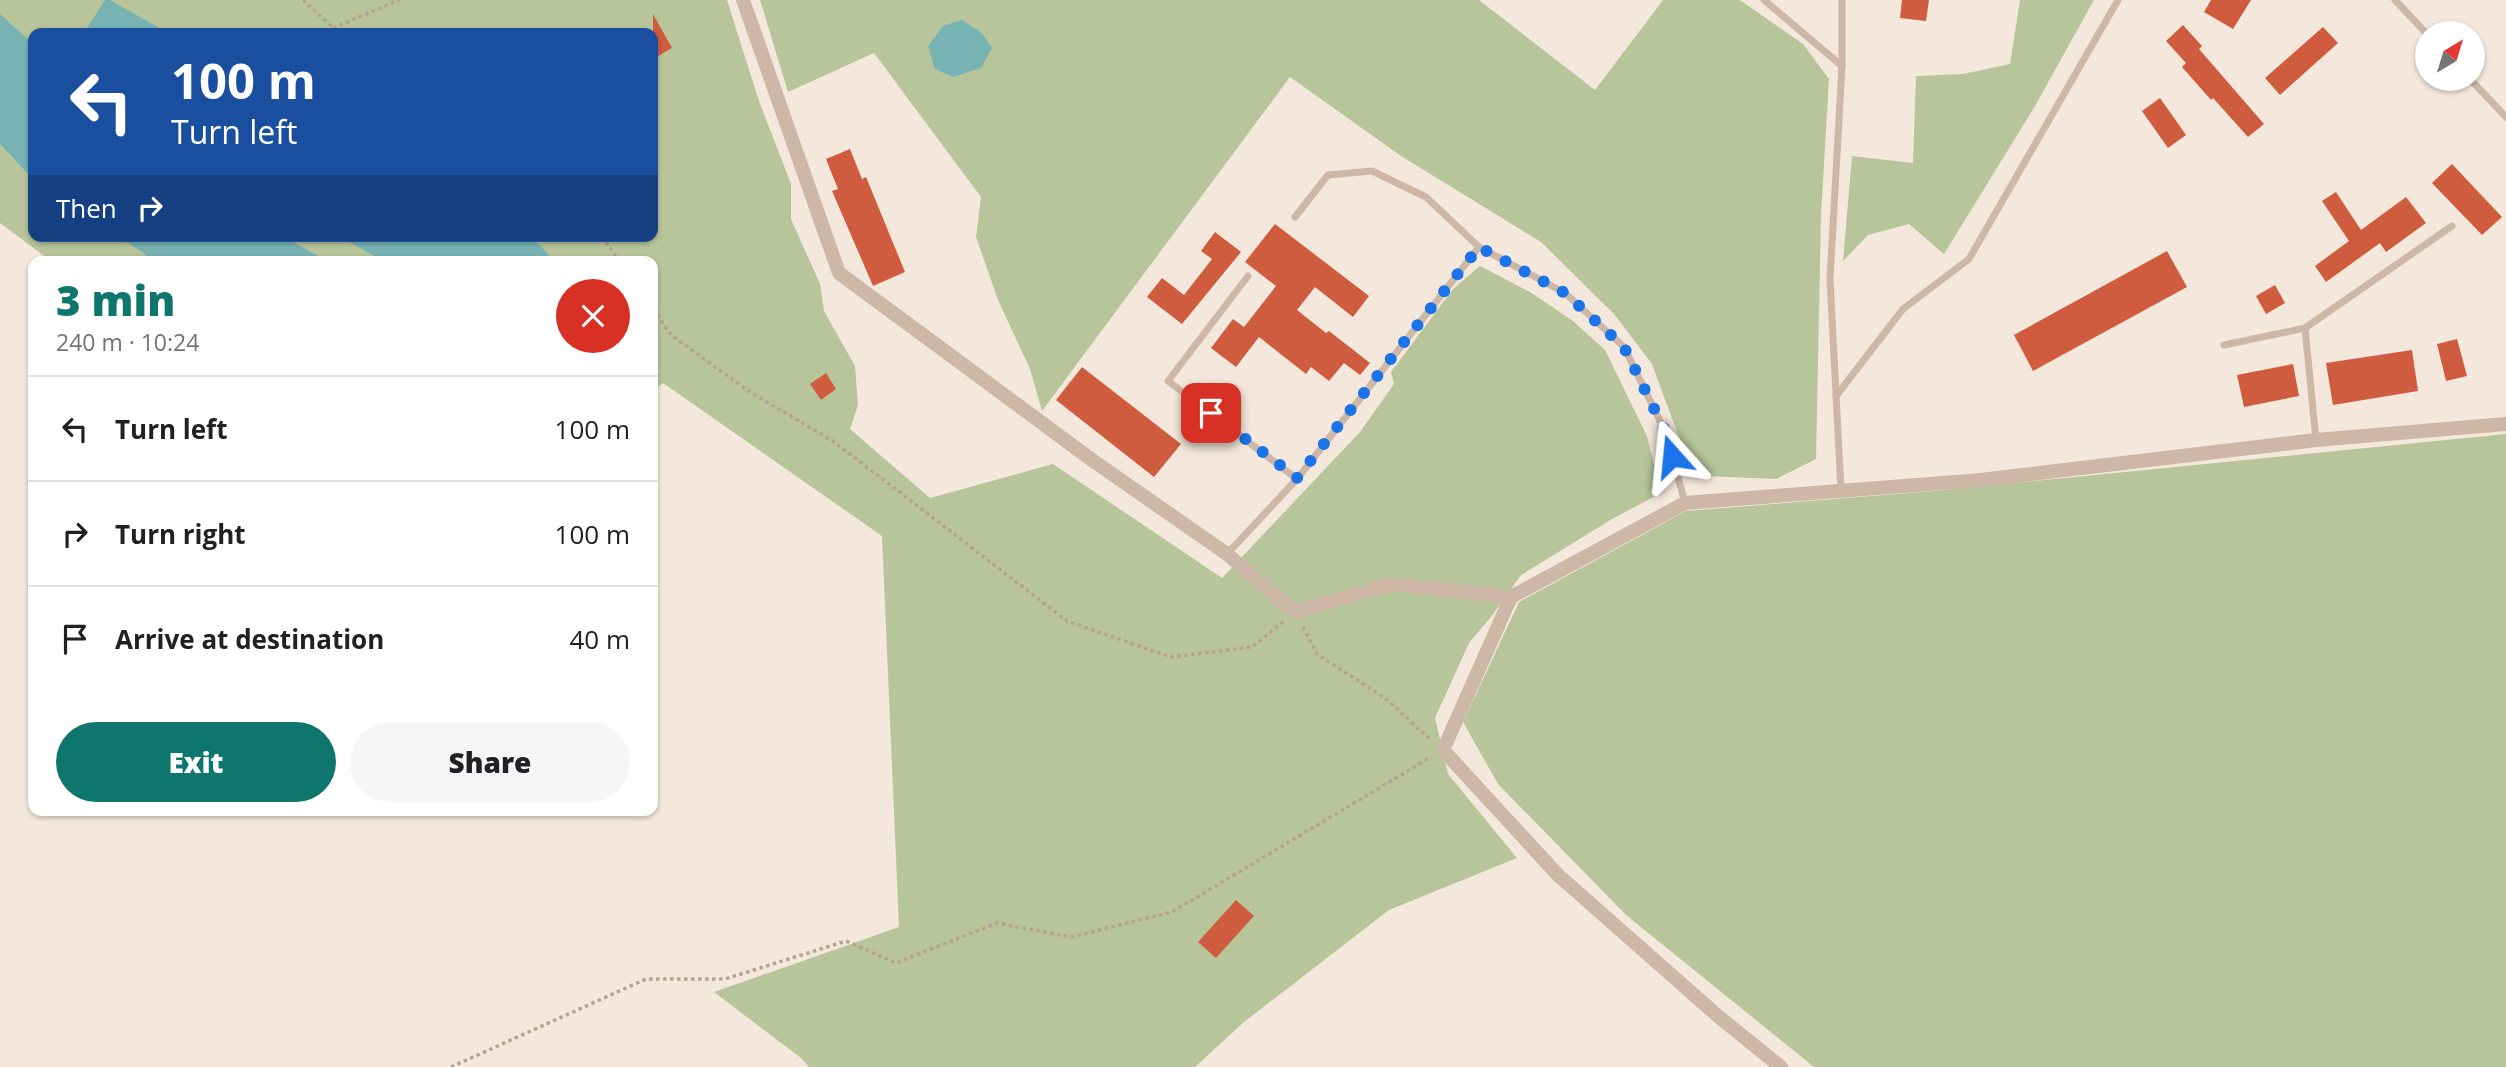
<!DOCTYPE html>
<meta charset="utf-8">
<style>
:root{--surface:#fff;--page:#f6f6f6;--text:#202124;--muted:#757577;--line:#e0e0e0;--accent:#0f766e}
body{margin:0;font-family:"Open Sans",sans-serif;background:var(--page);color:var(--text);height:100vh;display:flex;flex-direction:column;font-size:26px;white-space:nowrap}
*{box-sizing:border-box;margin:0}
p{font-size:23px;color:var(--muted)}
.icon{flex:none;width:38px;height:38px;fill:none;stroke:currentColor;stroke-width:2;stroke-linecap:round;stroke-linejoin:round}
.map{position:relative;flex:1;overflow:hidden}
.drawer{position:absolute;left:28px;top:256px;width:630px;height:560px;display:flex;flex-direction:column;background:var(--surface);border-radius:14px;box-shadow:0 2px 5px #0004}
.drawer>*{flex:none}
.hud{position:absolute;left:28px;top:28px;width:630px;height:214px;border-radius:14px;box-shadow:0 2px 5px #0004;background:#1a4fa0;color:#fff;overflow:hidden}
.needle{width:46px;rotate:38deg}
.buttons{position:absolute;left:2415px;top:21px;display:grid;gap:14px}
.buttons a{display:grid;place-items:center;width:70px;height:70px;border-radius:50%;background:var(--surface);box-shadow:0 2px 5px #0004;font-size:35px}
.pin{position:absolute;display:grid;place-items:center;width:60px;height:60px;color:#fff;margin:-30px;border-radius:14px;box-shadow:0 4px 10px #0006}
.me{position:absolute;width:77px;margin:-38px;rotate:342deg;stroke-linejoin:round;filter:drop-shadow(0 0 5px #0008)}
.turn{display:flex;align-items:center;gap:24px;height:147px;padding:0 28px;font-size:32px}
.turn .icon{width:91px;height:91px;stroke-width:2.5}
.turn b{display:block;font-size:49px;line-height:60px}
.then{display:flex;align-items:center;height:66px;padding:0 28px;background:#0003;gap:14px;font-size:26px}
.round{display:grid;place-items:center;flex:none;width:74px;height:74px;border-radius:37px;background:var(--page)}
.overview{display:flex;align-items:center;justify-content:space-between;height:119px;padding:0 28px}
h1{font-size:42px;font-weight:800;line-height:52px;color:var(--accent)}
.primary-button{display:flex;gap:14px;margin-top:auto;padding:14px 28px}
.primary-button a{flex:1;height:80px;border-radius:42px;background:var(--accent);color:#fff;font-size:28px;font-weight:800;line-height:80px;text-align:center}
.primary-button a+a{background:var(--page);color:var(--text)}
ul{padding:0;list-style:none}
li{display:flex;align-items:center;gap:21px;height:105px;padding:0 28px;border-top:2px solid var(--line)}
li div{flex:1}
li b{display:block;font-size:26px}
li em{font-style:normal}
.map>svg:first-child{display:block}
.green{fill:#b8c59a;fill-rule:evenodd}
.water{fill:#78b3b4}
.building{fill:#cf5c3e}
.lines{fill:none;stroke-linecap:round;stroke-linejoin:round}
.path{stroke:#b9a191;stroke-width:3.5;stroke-dasharray:3.5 3.5;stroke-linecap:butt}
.service{stroke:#cdb7a6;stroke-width:7}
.minor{stroke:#cdb7a6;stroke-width:14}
.route{stroke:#1a73e8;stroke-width:12;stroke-dasharray:0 21.6}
</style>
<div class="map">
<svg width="2506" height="1067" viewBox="0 0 2506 1067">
<rect width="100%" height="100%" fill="#f4e8dc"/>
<g class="green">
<path d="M0,0H727L759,101L791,184V219L820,284L824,311L855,366L858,405L850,429L930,498L1053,464L1222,578L1360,432L1394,384L1391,372L1453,289L1480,266L1530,292L1573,321L1605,350L1647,436L1661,493L1612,519L1521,575L1491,617L1469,643L1435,718L1448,774L1517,858L1389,910L1244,1022L1195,1067H809L801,1058L714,992L899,927L882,536L663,383L653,390V261H51L0,223ZM33,33H653V236H33Z"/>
<path d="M760,0H1479L1595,90L1663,0H1740L1803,44L1829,79L1821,215L1816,459L1776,479L1705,476L1683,448L1652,364L1614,314L1541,242L1401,156L1290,77L1042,411L1030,369L998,300L976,237L981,197L874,53L788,92Z"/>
<path d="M2020,0H2094L2035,106L1944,254L1909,224L1868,235L1843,261L1852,156L1913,163L1916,76L1963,74L2010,64Z"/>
<path d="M2506,434V1067H1814L1626,915L1498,784L1463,722L1519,602L1686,511L1934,491Z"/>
</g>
<g class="water">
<path d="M105,0H110L168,33H84Z"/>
<path d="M0,14L33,44V179L0,144Z"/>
<path d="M962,20L982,33L992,48L981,68L953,77L935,69L928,46L943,26Z"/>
<path d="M118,236H283L327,261H155Z"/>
<path d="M339,236H525L540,245L554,261H383Z"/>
</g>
<g class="building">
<path d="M1902,0H1929L1926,21L1900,18Z"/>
<path d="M2211,0H2251L2233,29L2204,12Z"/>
<path d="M653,14L672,48L653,59Z"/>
<path d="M2183,25L2202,46L2199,49L2264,124L2248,137L2213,98L2211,100L2182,67L2186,63L2166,41Z"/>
<path d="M2323,27L2338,43L2280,95L2265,78Z"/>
<path d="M2160,98L2186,135L2168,148L2142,111Z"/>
<path d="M850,149L862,179L866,177L905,272L873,286L832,191L838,189L826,159Z"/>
<path d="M2452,164L2502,217L2482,235L2432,183Z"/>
<path d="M2336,192L2361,230L2406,197L2426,223L2386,252L2380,243L2326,282L2315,266L2349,241L2322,201Z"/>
<path d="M1275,224L1369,296L1353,317L1315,287L1297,310L1326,333L1329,331L1370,363L1360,375L1344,363L1329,381L1311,367L1306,374L1259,337L1236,367L1211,348L1233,319L1244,327L1276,286L1245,262Z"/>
<path d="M1215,232L1241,252L1182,324L1147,297L1162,278L1184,295L1212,259L1201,251Z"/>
<path d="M2167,251L2187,287L2033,371L2014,335Z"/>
<path d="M2275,285L2285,303L2266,314L2256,296Z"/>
<path d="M2457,339L2467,376L2446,381L2437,344Z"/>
<path d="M2412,350L2418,391L2333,405L2326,363Z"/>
<path d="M2293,364L2299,396L2244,407L2237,375Z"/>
<path d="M1082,367L1181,444L1154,477L1056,400Z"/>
<path d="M826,373L836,389L821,400L810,384Z"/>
<path d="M1236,900L1254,916L1216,958L1198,942Z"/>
</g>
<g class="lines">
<g class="path">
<path d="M303,0L339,33"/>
<path d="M333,28L399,0"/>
<path d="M602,236L619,261"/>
<path d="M653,309L671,335L750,392L833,441L1067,621L1171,657L1252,647L1283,622"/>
<path d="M1303,627L1317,654L1385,698L1431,740"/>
<path d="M451,1067L646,979H725L846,941L896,963L997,923L1071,937L1172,912L1431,757"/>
</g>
<g class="service">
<path d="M1764,0L1842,66"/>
<path d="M2395,0L2427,34"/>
<path d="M2470,79L2506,117"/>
<path d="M1295,217L1328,175L1372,171L1426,197L1479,247L1565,293L1624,347L1666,433L1685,503"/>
<path d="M1248,276L1168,381L1297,479"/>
<path d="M2305,328L2316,440"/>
<path d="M2224,345L2305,328L2452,226"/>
<path d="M1836,396L1903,309L1969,259L2118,0"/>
<path d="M1841,490L1830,279L1842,66V0"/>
<path d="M1227,554L1297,479L1479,247"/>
</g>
<g class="minor">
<path d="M743,0L839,273L1092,460L1227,554L1295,612L1392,584L1511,597"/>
<path d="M1781,1067L1719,1017L1558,875L1443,750L1511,597L1685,503L1981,480L2316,440L2506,424"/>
</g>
</g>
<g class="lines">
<path class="route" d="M1211,413L1297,478L1479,247L1565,293L1624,347L1666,433L1672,456"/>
</g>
</svg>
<div class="buttons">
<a><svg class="needle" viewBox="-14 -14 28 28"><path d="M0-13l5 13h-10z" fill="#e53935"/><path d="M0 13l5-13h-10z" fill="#757577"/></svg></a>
</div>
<div class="pin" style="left:1211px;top:413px;background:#d93025"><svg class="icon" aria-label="arrive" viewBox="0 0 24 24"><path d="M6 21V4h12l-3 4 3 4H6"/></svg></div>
<svg class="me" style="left:1672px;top:456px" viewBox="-20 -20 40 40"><path d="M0-17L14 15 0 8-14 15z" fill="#1a73e8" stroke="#fff" stroke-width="4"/></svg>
<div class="hud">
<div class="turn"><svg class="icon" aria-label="left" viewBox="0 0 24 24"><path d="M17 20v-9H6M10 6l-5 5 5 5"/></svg><div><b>100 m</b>Turn left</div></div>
<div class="then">Then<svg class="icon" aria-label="right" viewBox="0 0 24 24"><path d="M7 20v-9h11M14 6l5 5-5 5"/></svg></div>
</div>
<section class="drawer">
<div class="overview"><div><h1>3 min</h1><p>240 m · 10:24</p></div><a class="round" style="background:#d93025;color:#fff"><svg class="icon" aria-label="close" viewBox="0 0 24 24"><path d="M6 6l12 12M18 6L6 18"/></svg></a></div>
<ul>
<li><svg class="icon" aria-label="left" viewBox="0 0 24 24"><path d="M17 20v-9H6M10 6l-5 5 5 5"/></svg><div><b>Turn left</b></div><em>100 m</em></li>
<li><svg class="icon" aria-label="right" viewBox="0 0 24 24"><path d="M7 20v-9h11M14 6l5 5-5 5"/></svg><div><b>Turn right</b></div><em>100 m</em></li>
<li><svg class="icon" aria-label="arrive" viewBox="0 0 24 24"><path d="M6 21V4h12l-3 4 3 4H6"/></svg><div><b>Arrive at destination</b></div><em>40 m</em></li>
</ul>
<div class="primary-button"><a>Exit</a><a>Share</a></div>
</section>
</div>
